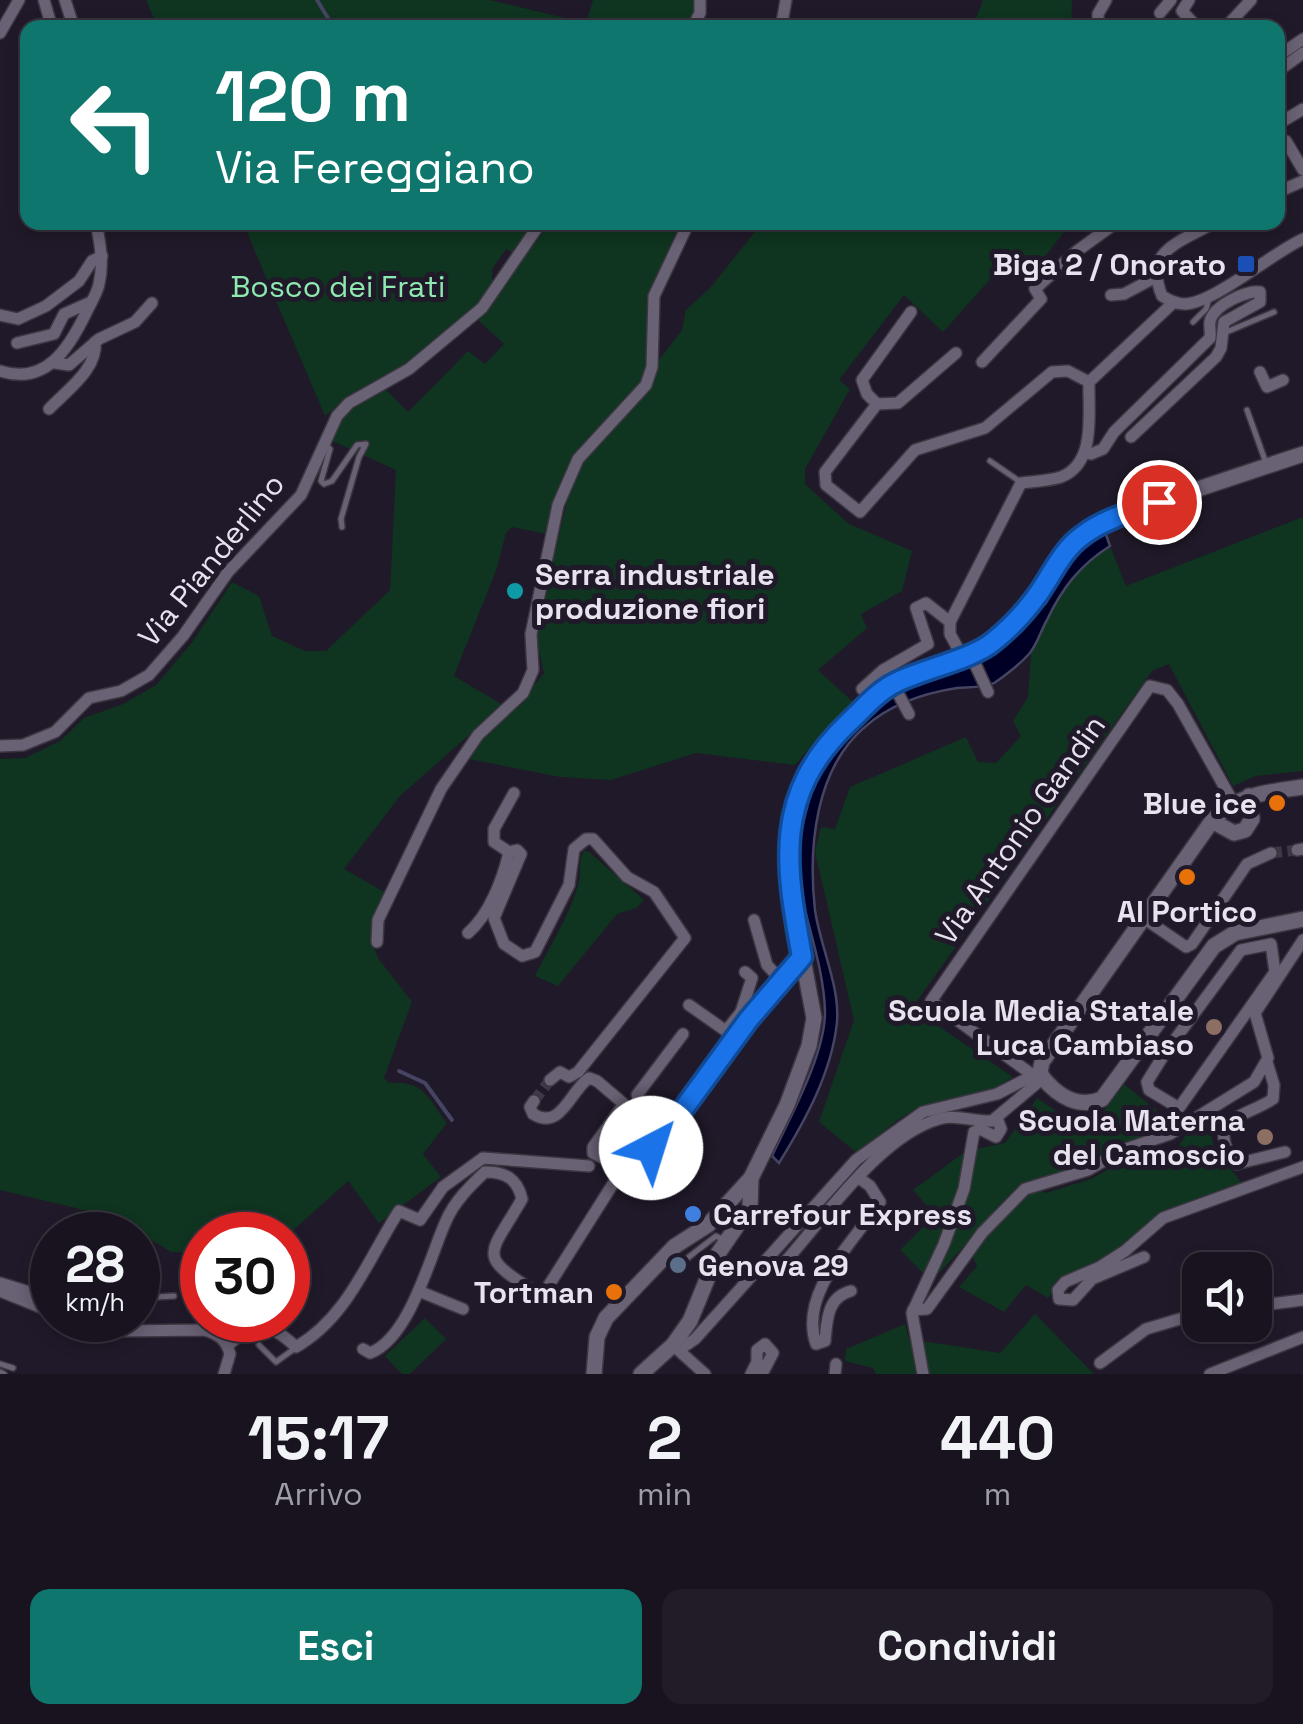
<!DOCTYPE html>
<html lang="it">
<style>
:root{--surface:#18131f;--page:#211c28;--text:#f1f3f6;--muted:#9f9ea4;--line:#36323d;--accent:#0f766e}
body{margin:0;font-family:"Space Grotesk",sans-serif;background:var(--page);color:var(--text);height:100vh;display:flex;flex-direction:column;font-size:38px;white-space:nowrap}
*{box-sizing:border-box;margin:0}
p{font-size:32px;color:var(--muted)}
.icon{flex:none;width:55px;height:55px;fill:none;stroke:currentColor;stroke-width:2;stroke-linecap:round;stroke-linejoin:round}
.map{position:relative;height:1374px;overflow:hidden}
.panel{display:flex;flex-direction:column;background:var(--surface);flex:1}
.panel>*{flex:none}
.top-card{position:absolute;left:20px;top:20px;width:1265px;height:210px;border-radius:20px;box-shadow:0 5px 15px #0003,0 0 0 2px var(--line);background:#0f766e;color:#fff;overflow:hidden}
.controls{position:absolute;left:1182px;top:1252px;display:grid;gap:20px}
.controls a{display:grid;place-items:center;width:90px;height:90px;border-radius:20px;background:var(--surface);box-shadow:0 5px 15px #0003,0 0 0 2px var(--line);font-size:50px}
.speed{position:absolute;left:30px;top:1212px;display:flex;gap:20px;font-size:50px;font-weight:700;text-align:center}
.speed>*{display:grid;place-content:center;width:130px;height:130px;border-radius:50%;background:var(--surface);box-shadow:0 5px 15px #0003,0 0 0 2px var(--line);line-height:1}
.speed small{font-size:25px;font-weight:400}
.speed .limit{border:15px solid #d22;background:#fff;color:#111}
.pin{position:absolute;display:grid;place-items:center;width:85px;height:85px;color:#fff;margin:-42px;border:5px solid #fff;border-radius:50%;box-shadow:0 2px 10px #0007}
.me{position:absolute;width:110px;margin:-55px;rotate:40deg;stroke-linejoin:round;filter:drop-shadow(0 0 8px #0008)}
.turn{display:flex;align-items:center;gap:35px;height:210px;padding:0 30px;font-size:45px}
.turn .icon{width:130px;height:130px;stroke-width:2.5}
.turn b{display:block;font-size:70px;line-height:85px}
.eta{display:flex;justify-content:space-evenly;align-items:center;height:170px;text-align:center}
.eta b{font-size:60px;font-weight:700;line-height:70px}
.action{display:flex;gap:20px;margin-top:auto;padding:20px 30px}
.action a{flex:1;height:115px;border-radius:20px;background:var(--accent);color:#fff;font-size:40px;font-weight:700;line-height:115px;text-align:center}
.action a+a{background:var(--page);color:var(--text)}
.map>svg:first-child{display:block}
.green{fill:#0f341f}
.water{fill:#000026;stroke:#454462;stroke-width:2.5}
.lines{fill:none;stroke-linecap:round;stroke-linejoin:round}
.stream{stroke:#454462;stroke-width:4}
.street-tunnel{stroke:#3e3746;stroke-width:11;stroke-dasharray:11 5.5;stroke-linecap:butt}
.lane-casing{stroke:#3b3641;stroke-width:8}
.street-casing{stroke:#3b3641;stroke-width:14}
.secondary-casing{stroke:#3b3641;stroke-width:18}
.lane{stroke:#696174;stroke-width:5}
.street{stroke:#696174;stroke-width:11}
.secondary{stroke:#696174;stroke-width:15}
.route-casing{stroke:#114b97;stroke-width:25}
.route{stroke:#1a73e8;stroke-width:18}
.transit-dot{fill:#1a4fb4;stroke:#201929;stroke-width:4}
.culture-dot{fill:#0f9aa8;stroke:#201929;stroke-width:4}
.food-dot{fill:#e8710a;stroke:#201929;stroke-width:4}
.education-dot{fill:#8d6e63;stroke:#201929;stroke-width:4}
.shop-dot{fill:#3f7fe0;stroke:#201929;stroke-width:4}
.service-dot{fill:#5c6f8a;stroke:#201929;stroke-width:4}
.labels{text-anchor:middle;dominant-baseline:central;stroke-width:10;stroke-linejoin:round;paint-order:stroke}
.poi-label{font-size:30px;font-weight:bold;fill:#e7e2ed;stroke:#201929;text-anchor:end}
.park-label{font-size:30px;fill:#8de9af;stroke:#201929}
.street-label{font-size:30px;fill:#e7e2ed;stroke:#201929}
</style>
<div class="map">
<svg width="1303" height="1374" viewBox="0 0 1303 1374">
<rect width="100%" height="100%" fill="#201929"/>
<g class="green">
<path d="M146,0H490L586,23L593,0H696V11L686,27L158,28Z"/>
<path d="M983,0H1072L1071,27H963L976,18Z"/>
<path d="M243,223H534L512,252L506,249L492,269V281L480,303L406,366L346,400L325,416Z"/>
<path d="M550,223H684L650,298L645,378L576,456L564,475L547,534L512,527L506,533L496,571L454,676L503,705L400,796L344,869L388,894L373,945L378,958L412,1002L384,1078L389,1083C425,1081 426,1096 447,1123L423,1154L441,1177L379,1223L348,1181L288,1235H202V1253L171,1252L113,1217L0,1190V759L25,758L60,741L84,718L123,704L156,685L193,641L232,582L259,596L272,636L305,651H326L390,590L396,470L328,439L345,415L383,387L408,412L468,351L485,364L504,344L478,320Z"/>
<path d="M762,223H1071L1027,280L1003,265L943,332L904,295L839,380L850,389L805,469V484L849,524L912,551L902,591L861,614L867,628L818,670L854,703L823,732L795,765L696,753L611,780L560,777L469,759C489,726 521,704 544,673L535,634L572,481L582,461L682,330L686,310L710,288Z"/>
<path d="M1303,517V771L1256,776L1233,786L1169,664L1152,671L912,1008L1013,1077C978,1101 959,1094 922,1107C899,1115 877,1138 857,1153L819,1122L854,1020L815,852L821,827L835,829L850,787L966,737L978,762L996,763L1021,736L1013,721L1028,697L1031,653L1049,616L1063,589L1087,561L1110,546L1126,586Z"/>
<path d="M584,851L589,852L644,900L636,908L617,914L558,986L535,976C550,945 571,914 579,881C581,870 578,860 584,851Z"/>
<path d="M1124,1084L1176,1126L1095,1164L1010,1197L938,1274L925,1275L900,1250L935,1215L913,1190L966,1151L1005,1143L1037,1098L1074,1123L1102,1113Z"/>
<path d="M1202,1121L1209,1126L1215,1151L1244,1185L1197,1201L1104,1262L1062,1278L1048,1298L1026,1285L1004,1312L959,1287L977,1266L972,1255C989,1232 1011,1199 1038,1189L1045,1193L1091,1179L1134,1155L1159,1148L1178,1147L1194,1123Z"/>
<path d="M1035,1314L1094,1374H876L873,1368L845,1361L846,1349L905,1324L909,1339L1000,1353Z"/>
<path d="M425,1318L446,1339L410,1374H402L385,1356Z"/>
</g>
<path class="water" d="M1105,532L1110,546C1080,565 1062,588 1047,620C1041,630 1037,645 1029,654C1021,663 1005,676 994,683C984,688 968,687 957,688C925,693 891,704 866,726C815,768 808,848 815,910C820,946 840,986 837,1022C832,1072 805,1121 779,1163L772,1156C790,1117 825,1055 825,1012C824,964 803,915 796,868L797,847L814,780L841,743L888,697L907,686L996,652L1046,603L1070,558Z"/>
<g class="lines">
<g class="stream">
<path d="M317,0L334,28"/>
<path d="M399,1071L425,1083L452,1120"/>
</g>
<g class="street-tunnel">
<path d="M1271,853L1297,850"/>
<path d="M534,1101L550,1080"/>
</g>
<g class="lane-casing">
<g id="lane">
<path d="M1193,322L1206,309L1209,299"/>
<path d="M1224,333L1274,312"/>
<path d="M1247,410L1266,463"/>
<path d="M325,444L330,449L321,481L324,484L332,481L357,445L366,444L359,457L341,519L342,527"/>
<path d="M990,461L1019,481"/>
<path d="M685,1260L716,1236L724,1240"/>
<path d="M138,1298L174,1296"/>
<path d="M259,1345L276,1362L294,1349"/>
<path d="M0,1364L13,1368"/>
<path d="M0,1372L4,1374"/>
</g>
</g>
<g class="street-casing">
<g id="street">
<path d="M44,0L52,28"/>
<path d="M65,0L74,28"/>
<path d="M1189,0L1182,11L1198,28"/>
<path d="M1160,13L1171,0"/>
<path d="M692,28L700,13V0"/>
<path d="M781,28L786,0"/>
<path d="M1098,28V14L1106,0"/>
<path d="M1225,28L1251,0"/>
<path d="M0,33L19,0"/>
<path d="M1278,56L1303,39"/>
<path d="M1278,71L1303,53"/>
<path d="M1278,124L1303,109"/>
<path d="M1278,140L1286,141L1303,170"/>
<path d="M1278,192L1303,181"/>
<path d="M1215,222C1180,243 1143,249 1162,296C1169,300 1175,304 1184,304C1213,304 1272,253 1303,239"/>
<path d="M1111,295L1124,294L1154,278"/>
<path d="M0,315L18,319L46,306L79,281L92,261L102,256"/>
<path d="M17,343L54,334L64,314L91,302"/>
<path d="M956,353L898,403L877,404L825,472L826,485L860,512L915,450L985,428L1052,372L1068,371L1089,382"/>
<path d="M982,362L1041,299L1035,289L1077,251L1117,222"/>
<path d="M55,363L69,365L99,339L135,322L152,303"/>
<path d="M0,371C46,386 69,348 86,313C90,304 97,294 99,284C104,263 100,243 96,222"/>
<path d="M1260,372L1267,387L1283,380"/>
<path d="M1089,382L1174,302"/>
<path d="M877,404L867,394L862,380L911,312"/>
<path d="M49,409C66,391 98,369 95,342"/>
<path d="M1085,452L1091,454L1103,449L1114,432L1210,338C1211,332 1209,326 1210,321C1214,305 1247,290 1260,292V302L1224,322L1221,348L1216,357L1131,437"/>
<path d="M970,653L988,692"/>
<path d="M962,656L950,634V622L1021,483C1034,481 1049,481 1061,477C1097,463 1088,412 1089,382"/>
<path d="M893,684L909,714"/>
<path d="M862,689L883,670L928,644L916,608L926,603L950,622"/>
<path d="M0,746L23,745L55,732L89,698L121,691L149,675L183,636L228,572L301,495L337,416L349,403L409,369L482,308L541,222"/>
<path d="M514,793L494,829V842L509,852L517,850L521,854L494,918L504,944L522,956L535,952L569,885L574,849L586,839H593L627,877L654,892L685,938L578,1072L569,1077L560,1072L550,1080"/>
<path d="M1297,850L1303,849"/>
<path d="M1142,917L1186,947L1192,944L1247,864L1271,853"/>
<path d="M754,920L767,965L782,981"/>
<path d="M468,933C489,915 503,879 509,852"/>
<path d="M377,942L378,920L441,789L478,735L523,693L533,670L531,634L558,505L578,459L646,385L652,367L654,296L689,222"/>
<path d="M1271,944L1275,972L1179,1108L1149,1090L1147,1082L1165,1053L1241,950Z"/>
<path d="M689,1005L726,1031L741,1012L749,1019"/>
<path d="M741,1012L752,978L745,972"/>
<path d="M1267,1062L1274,1085L1273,1099C1244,1118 1203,1118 1236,1164L1285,1152"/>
<path d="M1034,1076L931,1001L1150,686L1167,690L1178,704L1233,802"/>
<path d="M534,1101L530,1107L533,1114C561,1131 570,1091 589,1078L597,1081L624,1104L593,1147V1153L623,1168C658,1160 722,1054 747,1022C764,999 784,979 802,957"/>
<path d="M668,1130L642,1108L637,1095L683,1034"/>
<path d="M1144,1257L1092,1279L1073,1300L1059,1299L1058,1290L1065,1282L1100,1267L1125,1251L1163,1218L1303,1167"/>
<path d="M776,1272C819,1226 878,1136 939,1119C958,1114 973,1122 992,1121L1043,1078"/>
<path d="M0,1283L52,1299"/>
<path d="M0,1291L52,1312"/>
<path d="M851,1291C827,1297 827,1320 825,1341L816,1344C798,1292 855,1241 880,1202L870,1186L859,1178"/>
<path d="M421,1292L463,1309"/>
<path d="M1255,1306L1303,1300"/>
<path d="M913,1310L927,1309L982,1233L1025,1189L1088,1170L1123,1150L1170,1134L1254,1082L1268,1058L1255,1013L1303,940"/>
<path d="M72,1320L118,1331L204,1330C218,1334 226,1339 230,1354L224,1374"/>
<path d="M228,1345C257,1320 270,1323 296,1347C348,1317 368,1259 399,1211L420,1220L443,1187L483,1158L589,1166"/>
<path d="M676,1348L705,1374"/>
<path d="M363,1349L370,1353C410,1338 430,1256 446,1221C454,1202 470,1186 485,1172C505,1172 517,1178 522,1199C489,1257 475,1254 537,1293H544L623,1168"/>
<path d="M679,1350L695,1339L856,1160L923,1112L997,1094L1038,1073"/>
<path d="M1100,1363L1146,1329L1200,1313"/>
<path d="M751,1374L757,1362V1350L765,1344L773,1353L762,1374"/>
<path d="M835,1374L836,1364"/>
<path d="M923,1374L912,1313L944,1244L964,1189L974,1132L980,1129L996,1137L1001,1129L997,1118"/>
<path d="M1210,1374L1303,1337"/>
</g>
</g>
<g class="secondary-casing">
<g id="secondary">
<path d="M1303,787C1267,792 1238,794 1212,821L1042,1062L1040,1072L1043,1078C1058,1096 1079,1109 1102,1099L1214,946L1235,933L1303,919"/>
<path d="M1212,821L1234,833L1245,830L1252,819L1249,796"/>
<path d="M594,1374L597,1337L606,1318L675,1246L708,1225L751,1178"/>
<path d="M641,1374L673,1345L690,1321L717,1255L750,1207L751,1178L787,1105L809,1046L814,1018L791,895L788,836L794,808L807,776L832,738L893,684L991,644L1035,599L1064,554L1082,535L1123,514L1303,454"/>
</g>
</g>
<use href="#lane" class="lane"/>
<use href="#street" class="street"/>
<use href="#secondary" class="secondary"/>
</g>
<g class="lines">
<g class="route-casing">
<path id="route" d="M651,1148L668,1130L749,1019L802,957C785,864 773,795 848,723C863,709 877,692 895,683C922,669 972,660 994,641C1009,629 1025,612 1036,597C1051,577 1061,551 1082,536C1103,519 1134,511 1159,502"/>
</g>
<use href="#route" class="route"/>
</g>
<rect class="transit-dot" x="1236" y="254" width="20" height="20" rx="5"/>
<circle class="culture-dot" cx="515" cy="591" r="10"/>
<g class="food-dot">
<circle cx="1277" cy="803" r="10"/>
<circle cx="1187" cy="877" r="10"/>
<circle cx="614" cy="1292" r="10"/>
</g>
<g class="education-dot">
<circle cx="1214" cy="1027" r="10"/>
<circle cx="1265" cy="1137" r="10"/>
</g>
<circle class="shop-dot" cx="693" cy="1214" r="10"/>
<circle class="service-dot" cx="678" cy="1265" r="10"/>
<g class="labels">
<g class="poi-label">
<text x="1226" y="264">Biga 2 / Onorato</text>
<text x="535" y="574" text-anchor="start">Serra industriale<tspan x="535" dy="34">produzione fiori</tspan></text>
<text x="1257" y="803">Blue ice</text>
<text x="1187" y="911" text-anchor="middle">Al Portico</text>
<text x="1194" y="1010">Scuola Media Statale<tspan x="1194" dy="34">Luca Cambiaso</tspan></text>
<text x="1245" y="1120">Scuola Materna<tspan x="1245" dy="34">del Camoscio</tspan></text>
<text x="713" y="1214" text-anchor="start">Carrefour Express</text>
<text x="698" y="1265" text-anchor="start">Genova 29</text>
<text x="594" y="1292">Tortman</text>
</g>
<g class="park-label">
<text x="338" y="286">Bosco dei Frati</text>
</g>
<g class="street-label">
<text transform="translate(211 560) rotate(-51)">Via Pianderlino</text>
<text transform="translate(1020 830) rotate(-55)">Via Antonio Gandin</text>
</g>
</g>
</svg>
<div class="controls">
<a><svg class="icon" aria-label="sound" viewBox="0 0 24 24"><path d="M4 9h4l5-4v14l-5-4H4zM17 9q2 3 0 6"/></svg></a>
</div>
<div class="speed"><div>28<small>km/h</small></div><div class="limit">30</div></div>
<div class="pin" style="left:1159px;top:502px;background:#d93025"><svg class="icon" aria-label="arrive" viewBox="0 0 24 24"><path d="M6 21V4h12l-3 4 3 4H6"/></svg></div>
<svg class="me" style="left:651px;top:1148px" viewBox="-20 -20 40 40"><circle r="19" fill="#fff"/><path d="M0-13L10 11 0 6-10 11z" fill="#1a73e8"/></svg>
<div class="top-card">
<div class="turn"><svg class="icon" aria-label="left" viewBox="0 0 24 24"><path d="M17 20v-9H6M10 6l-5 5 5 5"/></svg><div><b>120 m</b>Via Fereggiano</div></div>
</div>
</div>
<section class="panel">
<div class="eta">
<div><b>15:17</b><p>Arrivo</p></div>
<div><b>2</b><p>min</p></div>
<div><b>440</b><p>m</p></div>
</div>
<div class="action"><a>Esci</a><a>Condividi</a></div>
</section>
